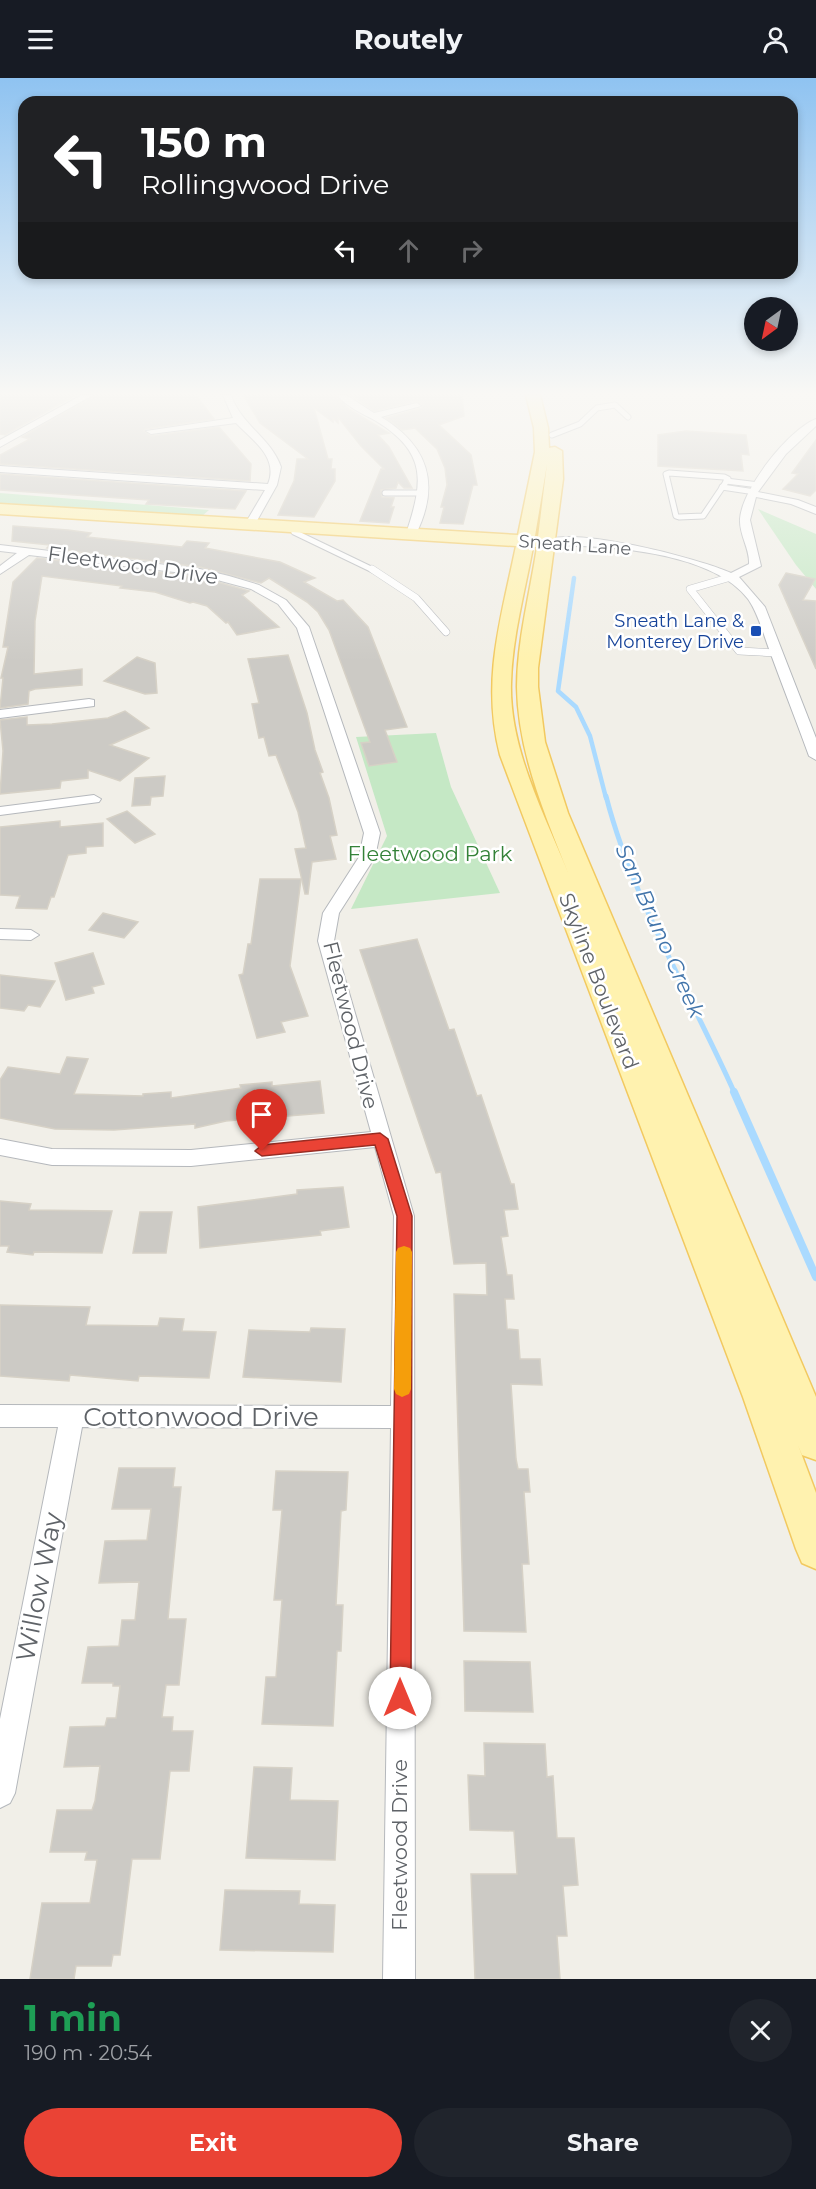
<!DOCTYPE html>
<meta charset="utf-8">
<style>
:root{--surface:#171b24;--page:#20242c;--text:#f1f3f6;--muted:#9ea1a6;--accent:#ea4335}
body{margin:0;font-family:Montserrat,sans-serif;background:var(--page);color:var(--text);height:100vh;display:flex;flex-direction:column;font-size:22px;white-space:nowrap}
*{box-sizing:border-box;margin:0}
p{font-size:20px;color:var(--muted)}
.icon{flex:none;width:33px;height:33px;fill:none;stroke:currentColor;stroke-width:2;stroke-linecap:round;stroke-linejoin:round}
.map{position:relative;height:1901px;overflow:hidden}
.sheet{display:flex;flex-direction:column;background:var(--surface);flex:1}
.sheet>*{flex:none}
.top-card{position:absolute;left:18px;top:18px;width:780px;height:183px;border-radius:18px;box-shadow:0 3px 9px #0003;background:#202124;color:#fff;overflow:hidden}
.needle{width:39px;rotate:213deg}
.tools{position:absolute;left:744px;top:219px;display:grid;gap:12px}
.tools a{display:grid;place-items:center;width:54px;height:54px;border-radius:50%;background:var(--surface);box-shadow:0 3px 9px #0003;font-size:30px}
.pin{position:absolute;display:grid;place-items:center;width:51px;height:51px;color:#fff;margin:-62px -26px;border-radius:50% 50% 50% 0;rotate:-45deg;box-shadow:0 0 6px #0007}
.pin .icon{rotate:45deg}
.me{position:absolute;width:66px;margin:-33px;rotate:0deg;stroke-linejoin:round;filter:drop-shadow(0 0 4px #0008)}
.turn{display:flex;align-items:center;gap:21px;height:126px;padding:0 24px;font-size:27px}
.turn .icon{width:78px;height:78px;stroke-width:2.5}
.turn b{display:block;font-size:42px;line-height:51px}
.lanes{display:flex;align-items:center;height:57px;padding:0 24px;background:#0003;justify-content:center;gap:30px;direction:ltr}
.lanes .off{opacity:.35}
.round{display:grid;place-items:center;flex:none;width:63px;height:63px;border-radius:32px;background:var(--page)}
.overview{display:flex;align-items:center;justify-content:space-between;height:102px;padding:0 24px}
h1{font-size:36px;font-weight:700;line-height:45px;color:#1e9e55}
.cta{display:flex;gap:12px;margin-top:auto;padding:12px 24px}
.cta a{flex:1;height:69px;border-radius:36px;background:var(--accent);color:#fff;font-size:24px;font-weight:700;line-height:69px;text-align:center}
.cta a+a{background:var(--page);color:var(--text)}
header{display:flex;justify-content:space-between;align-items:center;height:78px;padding:0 24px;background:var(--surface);font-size:27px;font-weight:700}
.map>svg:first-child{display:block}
.green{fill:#c5e8c5}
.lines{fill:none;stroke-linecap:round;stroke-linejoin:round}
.stream-far2{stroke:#aadaff;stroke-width:4.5}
.stream-far1{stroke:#aadaff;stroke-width:5}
.stream{stroke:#aadaff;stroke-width:8}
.building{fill:#cccac5;stroke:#d6d1c6;stroke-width:1.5}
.service-far1-casing{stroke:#b5b8bc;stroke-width:7}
.service-casing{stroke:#b5b8bc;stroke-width:8}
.minor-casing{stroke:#b5b8bc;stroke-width:2}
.primary-casing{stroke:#f2c960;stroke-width:3}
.service-far1{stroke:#fff;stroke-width:5}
.service{stroke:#fff;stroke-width:7}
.minor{fill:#fff;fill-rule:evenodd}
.primary{fill:#fff2af;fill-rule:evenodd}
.route{fill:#ea4335;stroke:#982c22;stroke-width:1.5}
.slow{fill:#f59e0b}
.transit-dot{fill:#1a4fb4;stroke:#fff;stroke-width:2}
.labels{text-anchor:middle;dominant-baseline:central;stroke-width:5;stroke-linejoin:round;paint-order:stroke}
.far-street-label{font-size:18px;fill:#5f6368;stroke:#fff}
.far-transit-label{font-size:18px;fill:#164399;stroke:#fff;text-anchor:end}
.street-label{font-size:21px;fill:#5f6368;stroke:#fff}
.park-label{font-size:21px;fill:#348238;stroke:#fff}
.water-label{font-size:22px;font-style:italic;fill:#4174aa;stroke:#fff}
.near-street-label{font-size:26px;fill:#5f6368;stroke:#fff}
</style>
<header><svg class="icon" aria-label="menu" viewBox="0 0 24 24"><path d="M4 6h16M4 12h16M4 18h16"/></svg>Routely<svg class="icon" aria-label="person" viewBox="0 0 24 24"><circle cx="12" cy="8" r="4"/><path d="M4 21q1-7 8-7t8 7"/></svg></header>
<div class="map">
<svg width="816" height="1901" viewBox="0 0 816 1901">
<rect width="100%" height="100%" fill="#f1efe8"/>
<g class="green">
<path d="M0,415L209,432L202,438L0,425Z"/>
<path d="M758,431L816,456V511L796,487Z"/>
<path d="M436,655L451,709L500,815L351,831L387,758L356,659Z"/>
</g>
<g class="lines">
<path class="stream-far2" d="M574,500L558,613L576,629L590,658L606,720"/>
<path class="stream-far1" d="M606,718C633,823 691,917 735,1016"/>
<path class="stream" d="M734,1014L816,1199"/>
</g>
<g class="building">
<path d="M0,317H76L5,357L0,356Z"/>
<path d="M95,317H196L214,341L146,351L144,353L151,358L219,349L251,386L250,403L0,386V377L30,361L22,359Z"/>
<path d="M243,317H335L349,331L389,355L378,357L389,369L412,410H404L398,404L396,410L381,412L382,419L394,420L391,429H394L389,445L360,443L381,391H384L361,368L338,339V345L333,340V344L314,330L328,381H332L331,391H335V403L314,439L278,437L294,403L297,381H308L260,345Z"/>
<path d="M351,317H462L464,338L439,347L471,377L477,407H473L463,446L440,445L444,429H441L447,407L445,390L437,371L415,350L402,352L386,340L422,330V326L416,323L374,333Z"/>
<path d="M686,353L746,357L749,377L741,376L743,393L658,388V357Z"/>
<path d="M816,362V412L810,418L783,411L798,396L792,395Z"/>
<path d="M0,396L246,413L235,431L146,426L149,422L0,412Z"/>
<path d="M13,448L68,452L91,455L87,459L182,469L187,463L209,465L205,470L280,484L315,500L304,504L337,523L343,522L368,549L407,649L385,652L397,684L369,688L361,665L370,664L329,552L318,534L307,524L269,500L261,505L200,489L47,470L50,467L12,463Z"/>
<path d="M37,480L200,499L249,513L242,517L279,549L237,557L228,544L226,545L207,528L193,524L190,525L155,514L120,510L122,508L42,498L35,543L34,596L82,591V607L35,611L29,613L28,626L0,630L3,600H1L8,569H3L13,504Z"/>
<path d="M786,495L815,501L803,522L816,523V591L779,507Z"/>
<path d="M288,577L307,635L315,672L323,694L320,695L329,720L337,757L330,758L336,781L312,784L308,816H305L295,771L306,770L298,734L276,677L269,678L264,659L259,660L252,626L259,625L248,581Z"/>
<path d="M137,579L155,585L157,615L145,616L104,603Z"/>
<path d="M125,633L149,650L110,667L149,680L120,703L88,692V700L61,703L60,710L0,716L3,673L0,642L27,639V647L52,646L108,640Z"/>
<path d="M165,698L163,718L151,719L150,727L132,728L135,700Z"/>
<path d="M127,733L155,756L135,765L107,741Z"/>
<path d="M60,743V749L103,745V768L86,769V775L68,777L54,819H51L47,831L16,830L20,818L0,817V749Z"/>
<path d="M260,801H301L290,888L308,938L281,944L285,954L257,960L239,897L243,896L248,866H251Z"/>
<path d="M103,835L138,844L124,860L89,852Z"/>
<path d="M417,861L449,952L454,951L477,1018L481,1017L511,1106H514L518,1131L504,1132L508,1158L501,1159L507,1197H512L514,1221H505L507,1251L518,1252L520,1281H540L542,1307L511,1306L516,1381L518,1391H528L530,1414H524L529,1486H522L526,1554L464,1553L454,1216L487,1217L486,1185L454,1186L441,1094L436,1095L360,872Z"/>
<path d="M93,875L104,906L92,909L94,915L66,922L55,885Z"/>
<path d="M0,897L55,903L40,929L28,927L24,933L0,930Z"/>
<path d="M67,979L88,981L74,1016L143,1018V1016L171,1014V1020L241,1010L240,1007L272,1004V1008L320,1003L324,1035L226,1043L195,1050V1046L114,1052L55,1051L0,1040V1002L8,989L60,996Z"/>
<path d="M343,1109L349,1149L320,1153L321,1157L200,1170L198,1129L297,1116V1112Z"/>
<path d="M0,1123L31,1126L29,1132L112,1133L102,1175L34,1174L33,1177L7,1174L9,1168H0Z"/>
<path d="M140,1134H172L166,1175H133Z"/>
<path d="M0,1227L90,1229L86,1247L158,1248L160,1240L184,1241L182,1253L216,1254L209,1300L139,1298L138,1303L70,1297L69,1303L0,1298Z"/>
<path d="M311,1250L345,1251L341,1304L243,1299L249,1252L310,1254Z"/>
<path d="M119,1390H175L173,1409H181L168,1541H186L179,1607H166L162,1639H173L172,1653H193L189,1693H170L160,1781H132L120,1877H113L111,1888H76L74,1901H30L42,1825H90L97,1782H85L87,1774H50L57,1732H92L95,1723L100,1688L64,1689L70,1649L105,1648L107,1640H116L120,1608H113V1605H82L88,1569L119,1568L122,1542H135L139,1504L99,1505L105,1463L147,1462L151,1431H112Z"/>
<path d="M276,1393L348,1394L346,1432L341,1433L336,1527H343L341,1573H337L333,1648L262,1646L266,1599H276L282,1522H274L282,1432H273Z"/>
<path d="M464,1583L530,1584L533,1634L465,1633Z"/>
<path d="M484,1665L545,1666L547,1699L553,1698L557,1760H574L578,1807L563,1808L567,1858H557L560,1901H475L471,1796H517L514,1753L470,1752L468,1697L485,1698Z"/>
<path d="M254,1689L292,1690L290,1722L338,1723L335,1782L246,1780Z"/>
<path d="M225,1812L300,1813L299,1826L335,1827L333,1874L220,1872Z"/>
</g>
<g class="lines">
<g class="service-far1-casing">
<g id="service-far1">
<path d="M552,357L580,346L597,330L615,327L628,339"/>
<path d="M669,395L724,399L728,401L703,438L679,439L676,438L666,396Z"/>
<path d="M726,403L759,407"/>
<path d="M722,409L755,414"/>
<path d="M385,415H424"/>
<path d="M297,449L294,454L375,493"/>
</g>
</g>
<g class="service-casing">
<g id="service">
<path d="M372,491L416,520L446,554"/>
<path d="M731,499L690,511L739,573L776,575"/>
</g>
</g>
<g class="minor-casing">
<g id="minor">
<path d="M82,317H93L0,369V362Z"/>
<path d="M223,317H231C241,347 271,360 281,389L277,407L254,448L245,446L265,412L0,394V388L268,406C279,379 252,362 236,345L151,356L146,353L233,340Z"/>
<path d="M337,317H346L374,335L417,325L421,328L381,339C429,368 441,407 415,458L406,456C423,404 428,375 376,343C362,335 348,330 337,317Z"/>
<path d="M816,341V348L786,376L758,414L798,422L816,429V436L791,426L756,419L750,442L761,488L739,499L765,529L816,660V682L809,678C796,642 782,607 769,571C763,555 758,535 748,521C712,473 601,466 546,468L541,465C565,445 701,481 731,495L749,486C750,471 739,457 740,441C742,411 788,352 816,341Z"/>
<path d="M0,467L200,491L229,498L259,507L286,522L309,549L380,755L375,779L339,835L334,863L414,1138L415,1901H383L391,1350L82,1349L15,1715L10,1725L0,1730V1641L58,1349H0V1327L391,1328L394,1138L375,1069L191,1088L52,1087L0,1077V1061L52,1071L191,1072L371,1054L318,863L323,835L359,779L364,755L297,550L278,526L251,511L221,503L200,497L29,477L0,496V488L17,475L0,473Z"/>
<path d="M89,621L94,622V628L0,640V632Z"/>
<path d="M94,717L101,721L99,724L0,737V729Z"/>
<path d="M0,851L31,852L39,857L31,862L0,861Z"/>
</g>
</g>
<g class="primary-casing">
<path id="primary" d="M526,317H540L548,350L549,370L555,369L562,373L563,401L538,590V609L545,664L568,735L816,1319V1382L802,1377L798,1367L816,1415V1491L802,1485L796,1471L743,1319L500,677C481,602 501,541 516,468L0,436V426L518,457L535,374L534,350ZM547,386L538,459L535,458ZM533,469H537C530,515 517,563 517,609C518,675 545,737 569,797C545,737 509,671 511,605C512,560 525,513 533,469Z"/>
</g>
<use href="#service-far1" class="service-far1"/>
<use href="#service" class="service"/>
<use href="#minor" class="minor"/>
<use href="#primary" class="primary"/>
</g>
<linearGradient id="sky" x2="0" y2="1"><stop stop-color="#8fc3f1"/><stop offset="0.54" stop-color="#f9f8f5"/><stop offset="1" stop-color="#f9f8f5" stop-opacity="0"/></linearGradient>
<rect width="816" height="584" fill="url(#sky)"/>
<path class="route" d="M380,1055L388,1061L412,1138L411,1620L408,1627L400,1631L393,1627L390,1620L397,1138L375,1067L262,1078L255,1073L262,1067Z"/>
<path class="slow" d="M404,1168L410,1170L412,1174L411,1311L409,1316L402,1319L396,1316L394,1311L396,1174L398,1170Z"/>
<rect class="transit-dot" x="750" y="547" width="12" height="12" rx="3"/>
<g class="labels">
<g class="far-street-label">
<text transform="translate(575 467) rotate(4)">Sneath Lane</text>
</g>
<g class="far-transit-label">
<text x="744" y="543">Sneath Lane &amp;<tspan x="744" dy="21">Monterey Drive</tspan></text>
</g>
<g class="street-label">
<text transform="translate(133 487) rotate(8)">Fleetwood Drive</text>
<text transform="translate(599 903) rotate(69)">Skyline Boulevard</text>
<text transform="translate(351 947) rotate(76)">Fleetwood Drive</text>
<text transform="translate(399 1767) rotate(-90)">Fleetwood Drive</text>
</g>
<g class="park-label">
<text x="430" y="775">Fleetwood Park</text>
</g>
<g class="water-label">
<text transform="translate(660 853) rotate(66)">San Bruno Creek</text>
</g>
<g class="near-street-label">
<text x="201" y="1339">Cottonwood Drive</text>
<text transform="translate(39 1509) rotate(-79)">Willow Way</text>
</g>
</g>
</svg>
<div class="tools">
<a><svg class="needle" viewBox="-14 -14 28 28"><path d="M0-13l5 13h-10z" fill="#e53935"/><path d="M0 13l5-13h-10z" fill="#9ea1a6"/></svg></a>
</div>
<div class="pin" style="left:262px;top:1073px;background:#d93025"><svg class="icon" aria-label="arrive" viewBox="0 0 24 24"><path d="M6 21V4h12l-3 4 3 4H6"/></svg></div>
<svg class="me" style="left:400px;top:1620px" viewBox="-20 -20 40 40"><circle r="19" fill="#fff"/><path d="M0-13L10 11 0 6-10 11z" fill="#ea4335"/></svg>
<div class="top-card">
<div class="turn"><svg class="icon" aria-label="left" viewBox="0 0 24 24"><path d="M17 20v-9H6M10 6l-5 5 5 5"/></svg><div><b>150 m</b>Rollingwood Drive</div></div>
<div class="lanes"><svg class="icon" aria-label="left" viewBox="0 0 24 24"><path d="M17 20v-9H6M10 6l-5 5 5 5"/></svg><svg class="icon off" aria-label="ahead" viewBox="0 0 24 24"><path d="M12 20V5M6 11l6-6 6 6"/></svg><svg class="icon off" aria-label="right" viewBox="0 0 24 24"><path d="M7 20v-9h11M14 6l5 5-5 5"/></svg></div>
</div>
</div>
<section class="sheet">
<div class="overview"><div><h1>1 min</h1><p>190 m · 20:54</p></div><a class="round"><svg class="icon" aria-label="close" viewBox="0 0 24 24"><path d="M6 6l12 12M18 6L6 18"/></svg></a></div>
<div class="cta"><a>Exit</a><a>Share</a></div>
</section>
